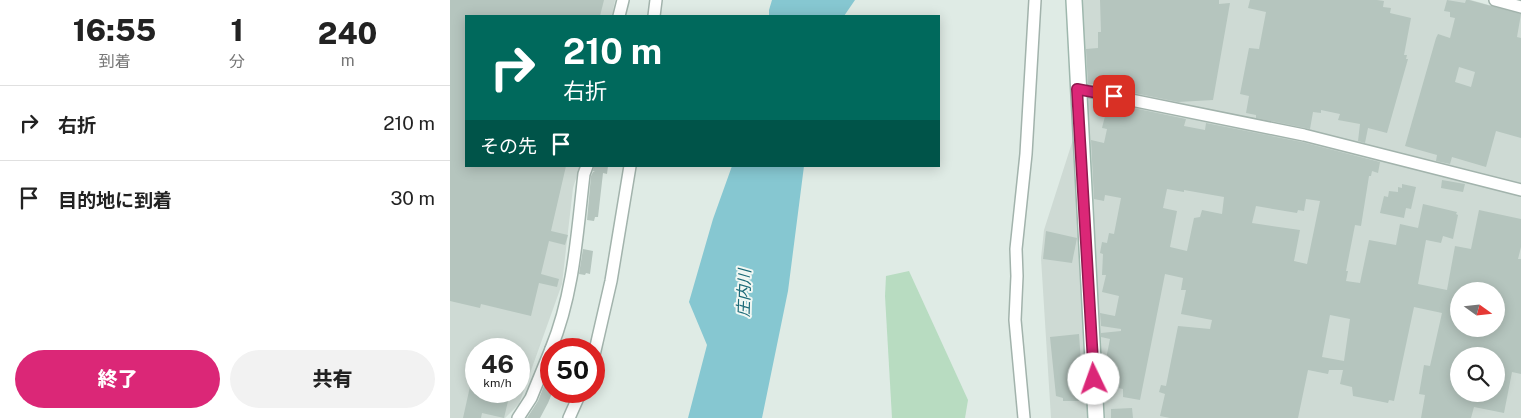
<!DOCTYPE html>
<html lang="ja">
<meta charset="utf-8">
<style>
:root{--surface:#fff;--page:#f2f2f2;--text:#222;--muted:#767676;--line:#e0e0e0;--accent:#db2777}
body{margin:0;font-family:"Public Sans","Noto Sans JP",sans-serif;background:var(--page);color:var(--text);height:100vh;display:flex;flex-direction:column;font-size:19px;white-space:nowrap}
*{box-sizing:border-box;margin:0}
p{font-size:16px;color:var(--muted)}
.icon{flex:none;width:28px;height:28px;fill:none;stroke:currentColor;stroke-width:2;stroke-linecap:round;stroke-linejoin:round}
.map{position:relative;flex:1;overflow:hidden}
.panel{display:flex;flex-direction:column;background:var(--surface);width:450px}
.panel>*{flex:none}
.hud{position:absolute;left:15px;top:15px;width:475px;height:152px;border-radius:0px;box-shadow:0 2px 12px #0003;background:#00695c;color:#fff;overflow:hidden}
.needle{width:32px;rotate:105deg}
.controls{position:absolute;left:1000px;top:282px;display:grid;gap:10px}
.controls a{display:grid;place-items:center;width:55px;height:55px;border-radius:50%;background:var(--surface);box-shadow:0 2px 12px #0003;font-size:25px}
.speed{position:absolute;left:15px;top:338px;display:flex;gap:10px;font-size:25px;font-weight:700;text-align:center}
.speed>*{display:grid;place-content:center;width:65px;height:65px;border-radius:50%;background:var(--surface);box-shadow:0 2px 12px #0003;line-height:1}
.speed small{font-size:12px;font-weight:400}
.speed .limit{border:8px solid #d22;background:#fff;color:#111}
.pin{position:absolute;display:grid;place-items:center;width:42px;height:42px;color:#fff;margin:-21px;border-radius:10px;box-shadow:0 2px 8px #0006}
.me{position:absolute;width:55px;margin:-28px;rotate:357deg;stroke-linejoin:round;filter:drop-shadow(0 0 4px #0008)}
.turn{display:flex;align-items:center;gap:18px;height:105px;padding:0 15px;font-size:22px}
.turn .icon{width:65px;height:65px;stroke-width:2.5}
.turn b{display:block;font-size:35px;line-height:42px}
.then{display:flex;align-items:center;height:48px;padding:0 15px;background:#0003;gap:10px;font-size:19px}
.eta{display:flex;justify-content:space-evenly;align-items:center;height:85px;text-align:center}
.eta b{font-size:30px;font-weight:800;line-height:35px}
.button{display:flex;gap:10px;margin-top:auto;padding:10px 15px}
.button a{flex:1;height:58px;border-radius:30px;background:var(--accent);color:#fff;font-size:20px;font-weight:800;line-height:58px;text-align:center}
.button a+a{background:var(--page);color:var(--text)}
ul{padding:0;list-style:none}
li{display:flex;align-items:center;gap:15px;height:75px;padding:0 15px;border-top:1px solid var(--line)}
li div{flex:1}
li b{display:block;font-size:19px}
li em{font-style:normal}
main{display:flex;flex:1;min-height:0}
.map>svg:first-child{display:block}
.built{fill:#cedad4;fill-rule:evenodd}
.green{fill:#b8dcc1}
.water{fill:#86c7d1}
.building{fill:#b5c5be;fill-rule:evenodd}
.lines{fill:none;stroke-linecap:round;stroke-linejoin:round}
.street-casing{stroke:#a2b3ac;stroke-width:14}
.secondary-casing{stroke:#9eb7ad;stroke-width:18}
.street{stroke:#fff;stroke-width:11}
.secondary{stroke:#fff;stroke-width:15}
.route-casing{stroke:#8e194d;stroke-width:12}
.route{stroke:#db2777;stroke-width:9}
.labels{text-anchor:middle;dominant-baseline:central;stroke-width:4;stroke-linejoin:round;paint-order:stroke}
.water-label{font-size:16px;font-style:italic;fill:#1a6977;stroke:#f0f7f3}
</style>
<main>
<section class="panel">
<div class="eta">
<div><b>16:55</b><p>到着</p></div>
<div><b>1</b><p>分</p></div>
<div><b>240</b><p>m</p></div>
</div>
<ul>
<li><svg class="icon" aria-label="right" viewBox="0 0 24 24"><path d="M7 20v-9h11M14 6l5 5-5 5"/></svg><div><b>右折</b></div><em>210 m</em></li>
<li><svg class="icon" aria-label="arrive" viewBox="0 0 24 24"><path d="M6 21V4h12l-3 4 3 4H6"/></svg><div><b>目的地に到着</b></div><em>30 m</em></li>
</ul>
<div class="button"><a>終了</a><a>共有</a></div>
</section>
<div class="map">
<svg width="1071" height="418" viewBox="0 0 1071 418">
<rect width="100%" height="100%" fill="#dfebe5"/>
<g class="built">
<path d="M0,0H165L162,16H16V166H130L123,188L112,284L69,404L55,418H0ZM26,349H69V391H26Z"/>
<path d="M629,0H1021L1071,14V418H601L591,258L594,230L636,99ZM1009,291H1046V329H1009ZM1009,356H1046V394H1009Z"/>
</g>
<path class="green" d="M459,271L518,400L515,418H442L435,296L436,276Z"/>
<g class="water">
<path d="M322,0H405L394,16H319V10Z"/>
<path d="M282,166H354L338,291L312,418H238L257,345L239,302L263,219Z"/>
</g>
<g class="building">
<path d="M0,0H154L150,16H16V166H116L101,231L118,235L115,245L99,241L91,274L109,279L107,287L89,283L81,316L31,304L30,308L0,301Z"/>
<path d="M650,0H769V4L780,3L763,100L728,102L684,93L685,90L667,89L660,87L661,84H638L636,49L648,48V32H651Z"/>
<path d="M800,0H927L934,1L933,7L941,8L940,13L961,18L954,55H957L956,59H958L937,133L918,128L915,143L908,141L910,124L888,120L890,114L871,110V113L863,112L860,129L806,118V115L796,113L799,96L790,94L799,48L809,49L816,12L798,8Z"/>
<path d="M997,0L1015,3L1016,0H1019L1071,14L1067,37L1071,38V138L1046,131L1036,167L1002,157L1000,164L986,161L987,155L955,146L986,38L988,34L1000,38L1005,18L1000,17V12L994,11ZM1009,67L1025,72L1021,87L1005,82Z"/>
<path d="M650,101L736,119L734,126L755,130L756,123L852,142L930,162L928,173L922,171L921,176H919L911,226L905,225L896,271H898L896,281L910,283L919,240L946,245L950,224L968,228L973,204L1007,212L1006,214L1008,215L1003,239L993,236L991,243L976,240L968,284L997,290L1005,246L1021,249L1029,210L1071,219V247L1068,259H1071V374L1062,372L1054,413L1024,407L1021,418H971L975,395L969,394L974,365L980,366L992,313L964,307L944,401L939,400L938,403L903,396L902,387L890,384L893,370H879L878,374L858,370L848,418H720L710,416L715,394L709,392L711,385L716,386L728,326L760,329L762,320L731,314L736,290H731L733,278L715,274L690,400L673,397V389L654,385L653,374L660,339L651,337V333L671,331V329L651,326L650,313L665,316L669,296L652,292L656,275H652L653,254L650,253L652,242L657,243L659,233L664,234L671,198L655,195L654,201L644,199L641,140L654,143L657,129L652,128L655,116L647,114ZM717,189L734,192V190L774,197L772,214L752,210L750,217L744,218L737,251L720,247L727,211L713,208ZM856,199L870,201L857,264L844,261L850,230L802,223L806,206L847,213L848,210L854,211ZM1009,291H1046V329H1009ZM880,315L900,319L894,361L872,357ZM1009,356H1046V394H1009Z"/>
<path d="M144,166H158L157,174L153,173L148,217H145L144,221L137,220L141,176L143,172H145L143,171Z"/>
<path d="M992,180L1015,184L1013,192L991,188Z"/>
<path d="M952,184L966,187L961,209L956,208L954,218L930,213L934,196L938,197L939,191L948,192V187L952,188Z"/>
<path d="M596,231L627,238L622,263L593,259Z"/>
<path d="M133,249L143,251L140,274L136,273L135,275L129,274Z"/>
<path d="M629,334L633,391H629L630,401H613V398L606,396L600,337Z"/>
<path d="M101,368V391H103L98,403L90,418H77L88,401Z"/>
<path d="M23,373H26V391H37L59,397L54,418L32,413L31,418H13Z"/>
<path d="M682,408L683,418H661V409Z"/>
</g>
<g class="lines">
<g class="street-casing">
<g id="street">
<path d="M1045,0L1071,7"/>
<path d="M169,16L173,0"/>
<path d="M204,16L206,0"/>
<path d="M627,89L854,135L1071,190"/>
<path d="M101,349C124,293 127,233 134,174L137,166"/>
<path d="M144,355L161,281L180,166"/>
<path d="M68,418L81,398L101,349"/>
<path d="M119,418L131,391"/>
<path d="M574,418L565,320L567,276L566,249L576,154L585,0"/>
</g>
</g>
<g class="secondary-casing">
<path id="secondary" d="M624,0L646,418"/>
</g>
<use href="#street" class="street"/>
<use href="#secondary" class="secondary"/>
</g>
<g class="lines">
<g class="route-casing">
<path id="route" d="M644,379L627,89L664,96"/>
</g>
<use href="#route" class="route"/>
</g>
<g class="labels">
<g class="water-label">
<text transform="translate(294 293) rotate(-88)">庄内川</text>
</g>
</g>
</svg>
<div class="controls">
<a><svg class="needle" viewBox="-14 -14 28 28"><path d="M0-13l5 13h-10z" fill="#e53935"/><path d="M0 13l5-13h-10z" fill="#767676"/></svg></a>
<a><svg class="icon" aria-label="search" viewBox="0 0 24 24"><circle cx="10" cy="10" r="6"/><path d="M15 15l6 6"/></svg></a>
</div>
<div class="speed"><div>46<small>km/h</small></div><div class="limit">50</div></div>
<div class="pin" style="left:664px;top:96px;background:#d93025"><svg class="icon" aria-label="arrive" viewBox="0 0 24 24"><path d="M6 21V4h12l-3 4 3 4H6"/></svg></div>
<svg class="me" style="left:644px;top:379px" viewBox="-20 -20 40 40"><circle r="19" fill="#fff"/><path d="M0-13L10 11 0 6-10 11z" fill="#db2777"/></svg>
<div class="hud">
<div class="turn"><svg class="icon" aria-label="right" viewBox="0 0 24 24"><path d="M7 20v-9h11M14 6l5 5-5 5"/></svg><div><b>210 m</b>右折</div></div>
<div class="then">その先<svg class="icon" aria-label="arrive" viewBox="0 0 24 24"><path d="M6 21V4h12l-3 4 3 4H6"/></svg></div>
</div>
</div>
</main>
